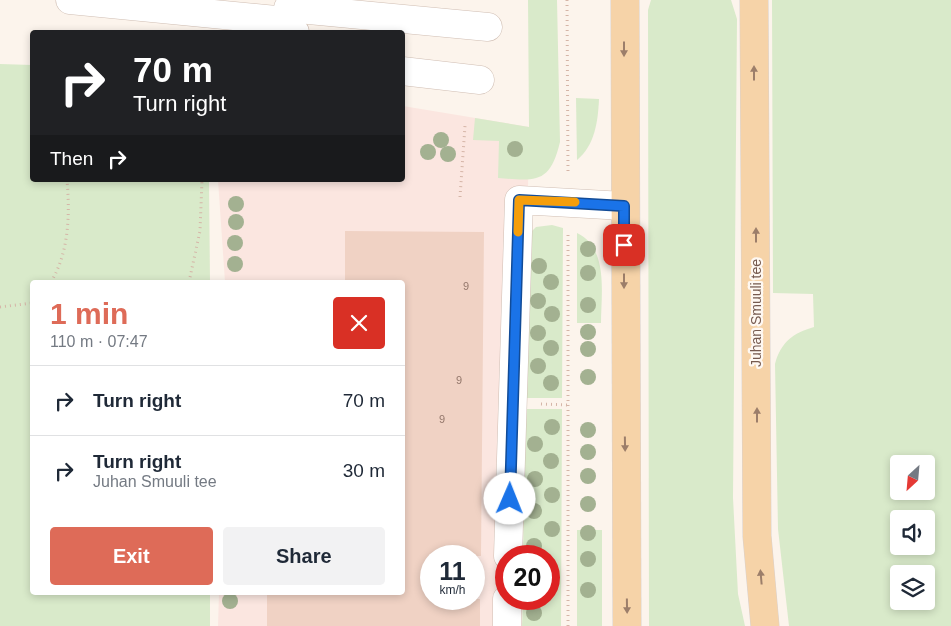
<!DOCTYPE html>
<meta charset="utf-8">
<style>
:root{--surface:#fff;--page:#f2f2f3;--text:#1f2937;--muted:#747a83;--line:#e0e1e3;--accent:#de6b58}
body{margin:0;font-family:Helvetica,sans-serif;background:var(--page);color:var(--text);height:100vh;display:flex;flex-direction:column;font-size:19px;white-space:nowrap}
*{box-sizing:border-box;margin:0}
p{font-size:16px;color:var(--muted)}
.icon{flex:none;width:28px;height:28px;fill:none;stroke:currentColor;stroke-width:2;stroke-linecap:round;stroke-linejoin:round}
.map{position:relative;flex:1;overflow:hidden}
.details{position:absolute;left:30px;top:280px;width:375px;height:315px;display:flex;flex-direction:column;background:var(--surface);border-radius:5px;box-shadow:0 2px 8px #0003}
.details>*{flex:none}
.top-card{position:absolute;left:30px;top:30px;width:375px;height:152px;border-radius:5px;box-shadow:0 2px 8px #0003;background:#202124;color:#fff;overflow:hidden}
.needle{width:32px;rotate:206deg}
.controls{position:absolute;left:890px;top:455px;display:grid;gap:10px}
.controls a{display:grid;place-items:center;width:45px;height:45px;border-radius:5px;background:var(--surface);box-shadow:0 2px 8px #0003;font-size:25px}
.speed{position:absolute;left:420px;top:545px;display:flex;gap:10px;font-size:25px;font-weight:700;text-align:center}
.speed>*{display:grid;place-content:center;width:65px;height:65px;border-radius:50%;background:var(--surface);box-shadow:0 2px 8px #0003;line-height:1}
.speed small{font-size:12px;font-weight:400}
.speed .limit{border:8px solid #d22;background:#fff;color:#111}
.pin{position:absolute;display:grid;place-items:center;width:42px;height:42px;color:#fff;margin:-21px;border-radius:10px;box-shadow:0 2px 8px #0006}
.me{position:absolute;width:55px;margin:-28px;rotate:1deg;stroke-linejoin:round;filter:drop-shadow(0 0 4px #0008)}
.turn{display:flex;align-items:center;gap:18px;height:105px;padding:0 20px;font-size:22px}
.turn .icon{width:65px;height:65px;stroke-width:2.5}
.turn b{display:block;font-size:35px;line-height:42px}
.then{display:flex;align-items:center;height:48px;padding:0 20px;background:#0003;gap:10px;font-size:19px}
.round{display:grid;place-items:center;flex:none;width:52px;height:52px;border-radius:5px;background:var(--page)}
.overview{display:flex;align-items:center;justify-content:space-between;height:85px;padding:0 20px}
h1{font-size:30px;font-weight:700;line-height:38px;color:var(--accent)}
.cta{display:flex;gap:10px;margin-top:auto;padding:10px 20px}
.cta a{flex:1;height:58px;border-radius:5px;background:var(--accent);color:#fff;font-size:20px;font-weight:700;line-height:58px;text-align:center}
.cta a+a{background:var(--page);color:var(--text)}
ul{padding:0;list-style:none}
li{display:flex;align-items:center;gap:15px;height:70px;padding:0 20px;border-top:1px solid var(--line)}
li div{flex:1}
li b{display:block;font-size:19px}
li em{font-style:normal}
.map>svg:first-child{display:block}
.commercial{fill:#fbe6e0;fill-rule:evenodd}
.green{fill:#d9eaca;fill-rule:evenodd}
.building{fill:#f0d2c4}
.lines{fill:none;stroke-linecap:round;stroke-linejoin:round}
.minor-casing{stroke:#d0beb3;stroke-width:29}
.major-casing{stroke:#d9d1ce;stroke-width:29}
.path{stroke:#d5b5a7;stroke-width:3;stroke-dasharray:1 4;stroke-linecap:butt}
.minor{stroke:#fff;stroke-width:28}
.major{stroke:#f6d3a8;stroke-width:28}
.tree{fill:#a3b191}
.oneway{fill:#9c7e6a}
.route-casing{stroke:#114b97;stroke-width:12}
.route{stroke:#1a73e8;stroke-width:9}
.slow{stroke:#f59e0b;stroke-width:9}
.labels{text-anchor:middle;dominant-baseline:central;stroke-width:4.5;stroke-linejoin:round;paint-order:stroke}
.number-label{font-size:11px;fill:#94786c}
.street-label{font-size:14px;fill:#765a4f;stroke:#fef8f2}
</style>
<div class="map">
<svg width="951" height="626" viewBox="0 0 951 626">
<rect width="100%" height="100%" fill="#fcf4ec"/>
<path class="commercial" d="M403,106L529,127L522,556H506V599H521V626H218L219,593L402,592V282H225L218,180H402ZM431,556H474V599H431Z"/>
<g class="green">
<path d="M528,0H557L560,142C550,184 536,181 498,178L499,141L473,140L475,118L529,127Z"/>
<path d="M651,0H731L737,19L733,498L738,594L745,626H649L648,10Z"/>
<path d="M772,0H951V626H789L778,529L775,364C781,342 793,333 814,327L813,294L773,293ZM899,464H926V491H899ZM899,519H926V546H899ZM899,574H926V601H899Z"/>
<path d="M0,64L32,65V180H209L210,282H32V592L210,593V626H0Z"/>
<path d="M576,98L599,99C598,121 595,145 577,160Z"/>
<path d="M552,225L563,228L562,398H525L530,233L536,227Z"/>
<path d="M577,233C609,248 601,295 601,323H577Z"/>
<path d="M525,409H562L561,626H522L523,599H549V556H523Z"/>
<rect x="577" y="530" width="25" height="96"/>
</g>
<path class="building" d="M345,231L484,232L481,556H431V599H480V626H267V592H402V282H345Z"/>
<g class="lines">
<g class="minor-casing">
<g id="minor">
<path d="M70,0L286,21L295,32"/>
<path d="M288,8L488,27"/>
<path d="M402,71L480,80"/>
<path d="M508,556L519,200L624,206"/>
<path d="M507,626V599"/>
</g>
</g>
<g class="major-casing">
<g id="major">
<path d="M625,0L627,626"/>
<path d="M754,0L757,536L765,626"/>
</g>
</g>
<g class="path">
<path d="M567,0L568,174"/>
<path d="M460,197L465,126"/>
<path d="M51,282C69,252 70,215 67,180"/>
<path d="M189,282L200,231L202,180"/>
<path d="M0,307L32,303"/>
<path d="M541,404L568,405"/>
<path d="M568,626V231"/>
</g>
<use href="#minor" class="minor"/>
<use href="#major" class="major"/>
</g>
<g class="tree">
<circle cx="441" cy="140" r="8"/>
<circle cx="515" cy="149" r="8"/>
<circle cx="428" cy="152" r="8"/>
<circle cx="448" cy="154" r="8"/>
<circle cx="236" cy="204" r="8"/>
<circle cx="236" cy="222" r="8"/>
<circle cx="235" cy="243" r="8"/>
<circle cx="588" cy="249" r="8"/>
<circle cx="235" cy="264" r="8"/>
<circle cx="539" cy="266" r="8"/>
<circle cx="588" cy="273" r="8"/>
<circle cx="551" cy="282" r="8"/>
<circle cx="538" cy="301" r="8"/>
<circle cx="588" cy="305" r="8"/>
<circle cx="552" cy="314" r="8"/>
<circle cx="588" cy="332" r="8"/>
<circle cx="538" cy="333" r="8"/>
<circle cx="551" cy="348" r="8"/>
<circle cx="588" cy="349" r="8"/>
<circle cx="538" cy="366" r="8"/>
<circle cx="588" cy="377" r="8"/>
<circle cx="551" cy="383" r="8"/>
<circle cx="552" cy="427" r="8"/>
<circle cx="588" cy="430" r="8"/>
<circle cx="535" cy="444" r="8"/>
<circle cx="588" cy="452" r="8"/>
<circle cx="551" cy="461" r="8"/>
<circle cx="588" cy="476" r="8"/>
<circle cx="535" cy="479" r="8"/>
<circle cx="552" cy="495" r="8"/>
<circle cx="588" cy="504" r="8"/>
<circle cx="534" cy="511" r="8"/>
<circle cx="552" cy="529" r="8"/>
<circle cx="588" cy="533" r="8"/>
<circle cx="534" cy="546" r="8"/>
<circle cx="588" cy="559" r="8"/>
<circle cx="588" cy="590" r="8"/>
<circle cx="230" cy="601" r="8"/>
<circle cx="534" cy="613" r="8"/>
</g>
<defs><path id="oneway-solid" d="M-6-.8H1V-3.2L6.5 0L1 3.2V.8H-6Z" transform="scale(1.25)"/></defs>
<g class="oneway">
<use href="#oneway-solid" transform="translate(624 49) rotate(90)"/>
<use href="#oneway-solid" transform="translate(754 73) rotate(-90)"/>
<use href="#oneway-solid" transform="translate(756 235) rotate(-90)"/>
<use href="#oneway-solid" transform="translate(624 281) rotate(90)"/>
<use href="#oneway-solid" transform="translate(757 415) rotate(-90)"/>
<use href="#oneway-solid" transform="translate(625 444) rotate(89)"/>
<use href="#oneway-solid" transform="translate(761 577) rotate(-95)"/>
<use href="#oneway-solid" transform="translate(627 606) rotate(89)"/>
</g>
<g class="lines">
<g class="route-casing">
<path id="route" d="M510,499L519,200L624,206V245"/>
</g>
<use href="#route" class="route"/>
<path class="slow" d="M518,232L519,200L575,202"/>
</g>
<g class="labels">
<g class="number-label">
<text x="466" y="286">9</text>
<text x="459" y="380">9</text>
<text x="442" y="419">9</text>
</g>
<g class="street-label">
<text transform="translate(756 313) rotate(-90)">Juhan Smuuli tee</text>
</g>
</g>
</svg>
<div class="controls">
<a><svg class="needle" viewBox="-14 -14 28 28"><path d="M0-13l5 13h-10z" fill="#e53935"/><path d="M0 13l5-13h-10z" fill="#747a83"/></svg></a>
<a><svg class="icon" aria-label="sound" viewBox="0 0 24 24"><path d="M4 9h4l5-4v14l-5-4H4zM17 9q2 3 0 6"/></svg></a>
<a><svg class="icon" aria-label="layers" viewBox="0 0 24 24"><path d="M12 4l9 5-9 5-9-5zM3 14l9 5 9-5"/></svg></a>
</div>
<div class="speed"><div>11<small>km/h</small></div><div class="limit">20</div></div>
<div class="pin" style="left:624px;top:245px;background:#d93025"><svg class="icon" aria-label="arrive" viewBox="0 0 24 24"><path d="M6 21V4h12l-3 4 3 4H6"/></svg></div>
<svg class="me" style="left:510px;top:499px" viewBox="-20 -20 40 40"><circle r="19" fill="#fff"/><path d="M0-13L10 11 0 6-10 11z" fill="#1a73e8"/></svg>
<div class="top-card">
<div class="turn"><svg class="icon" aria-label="right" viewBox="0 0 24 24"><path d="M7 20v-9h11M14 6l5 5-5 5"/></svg><div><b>70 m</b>Turn right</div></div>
<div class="then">Then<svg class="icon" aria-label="right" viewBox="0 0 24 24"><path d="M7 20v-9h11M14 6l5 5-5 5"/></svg></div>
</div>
<section class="details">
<div class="overview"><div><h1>1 min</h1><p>110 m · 07:47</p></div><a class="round" style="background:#d93025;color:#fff"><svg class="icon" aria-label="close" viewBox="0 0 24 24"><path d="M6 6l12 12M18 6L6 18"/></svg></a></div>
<ul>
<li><svg class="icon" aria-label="right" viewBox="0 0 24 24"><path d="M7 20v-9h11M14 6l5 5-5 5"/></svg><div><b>Turn right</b></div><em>70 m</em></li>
<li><svg class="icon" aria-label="right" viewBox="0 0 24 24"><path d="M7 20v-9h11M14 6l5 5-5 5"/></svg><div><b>Turn right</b><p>Juhan Smuuli tee</p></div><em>30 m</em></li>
</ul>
<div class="cta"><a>Exit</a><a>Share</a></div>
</section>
</div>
